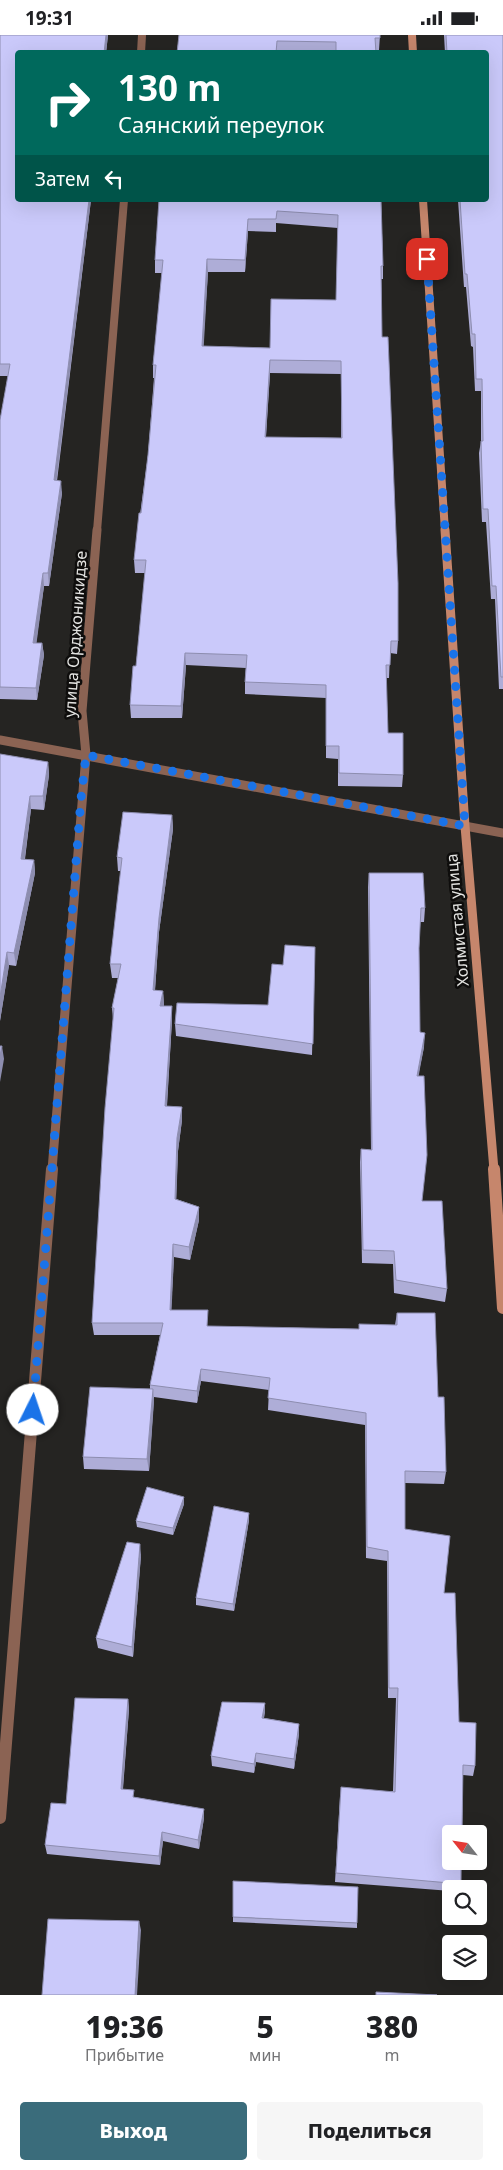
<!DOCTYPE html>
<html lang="ru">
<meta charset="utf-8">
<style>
:root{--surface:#fff;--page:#f6f6f6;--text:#202124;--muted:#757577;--accent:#3a6c7b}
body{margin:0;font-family:"Noto Sans",sans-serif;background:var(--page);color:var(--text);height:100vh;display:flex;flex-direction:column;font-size:19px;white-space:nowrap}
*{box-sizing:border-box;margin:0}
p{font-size:16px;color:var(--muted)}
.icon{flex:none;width:28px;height:28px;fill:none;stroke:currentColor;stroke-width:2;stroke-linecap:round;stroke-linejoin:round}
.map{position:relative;height:1960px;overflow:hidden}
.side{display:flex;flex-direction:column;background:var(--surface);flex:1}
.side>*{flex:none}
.top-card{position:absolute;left:15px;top:15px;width:474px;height:152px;border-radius:5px;box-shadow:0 5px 20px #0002;background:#00695c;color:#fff;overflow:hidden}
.needle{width:32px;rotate:300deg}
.tools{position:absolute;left:442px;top:1790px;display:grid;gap:10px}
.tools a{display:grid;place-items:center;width:45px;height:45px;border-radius:5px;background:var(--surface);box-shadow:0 5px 20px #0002;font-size:25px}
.pin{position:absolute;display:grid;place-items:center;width:42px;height:42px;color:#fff;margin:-21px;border-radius:10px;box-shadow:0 2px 8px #0006}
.me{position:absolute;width:55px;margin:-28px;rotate:4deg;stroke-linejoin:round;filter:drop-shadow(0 0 4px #0008)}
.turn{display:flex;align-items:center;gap:18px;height:105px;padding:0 20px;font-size:22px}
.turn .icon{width:65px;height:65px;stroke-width:2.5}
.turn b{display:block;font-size:35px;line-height:42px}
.then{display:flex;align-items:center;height:48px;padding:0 20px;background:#0003;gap:10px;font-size:19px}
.eta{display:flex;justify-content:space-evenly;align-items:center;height:85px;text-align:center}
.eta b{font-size:30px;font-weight:800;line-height:35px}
.action{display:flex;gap:10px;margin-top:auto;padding:10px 20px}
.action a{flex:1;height:58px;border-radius:5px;background:var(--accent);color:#fff;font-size:20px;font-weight:800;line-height:58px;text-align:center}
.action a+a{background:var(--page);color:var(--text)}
.status{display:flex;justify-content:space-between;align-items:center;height:35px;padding:0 25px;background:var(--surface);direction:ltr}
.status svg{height:14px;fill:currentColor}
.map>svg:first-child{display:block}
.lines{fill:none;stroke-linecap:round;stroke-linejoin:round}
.street-far2{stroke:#8b6353;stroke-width:8}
.street-far1{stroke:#8b6353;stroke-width:9}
.street{stroke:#8b6353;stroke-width:12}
.secondary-far2{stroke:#c6866c;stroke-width:8}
.secondary-far1{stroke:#c6866c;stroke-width:9}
.secondary{stroke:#c6866c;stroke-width:12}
.wall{fill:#aeadd7;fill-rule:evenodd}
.shaded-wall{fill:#8d8daf}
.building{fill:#cac9fa;stroke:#8d8daf;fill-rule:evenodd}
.route{stroke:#1a73e8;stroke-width:9;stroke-dasharray:0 16.2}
.labels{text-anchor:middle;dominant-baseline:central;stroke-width:5;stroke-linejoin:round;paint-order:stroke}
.street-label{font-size:16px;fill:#e4e4e2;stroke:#0e0d0c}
</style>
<div class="status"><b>19:31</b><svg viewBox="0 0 49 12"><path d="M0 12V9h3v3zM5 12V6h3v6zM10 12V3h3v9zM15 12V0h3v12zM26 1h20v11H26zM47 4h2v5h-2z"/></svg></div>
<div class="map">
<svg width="503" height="1960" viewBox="0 0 503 1960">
<rect width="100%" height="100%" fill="#252422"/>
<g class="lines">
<g class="street-far2">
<path d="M141,18L142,0"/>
<path d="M97,496L124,165"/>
</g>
<g class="street-far1">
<path d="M0,705L503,798"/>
<path d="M52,1135L86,720L82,676L97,495"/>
</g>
<path class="street" d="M0,1783L52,1134"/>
<g class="secondary-far2">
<path d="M412,0L413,18"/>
<path d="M423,165L445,496"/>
</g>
<path class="secondary-far1" d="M445,495L465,791L494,1135"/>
<path class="secondary" d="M494,1134L503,1273"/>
</g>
<g class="wall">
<path d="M0,0H108L106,18H18L91,165L57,446L62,458L49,551H44L36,608H42L44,620L37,665L0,664V385L8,341H0Z"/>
<path d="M179,0H380L379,15H376V18H177Z"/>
<path d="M444,0H503V654H499L495,564H491L486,487H482L479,418L481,406V356H475L473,312L471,311L466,252H464L458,165H486V18H445Z"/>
<path d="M159,165H381L383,231V244H381L382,302L398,606L397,619L390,618L389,643H386L388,698L403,740L402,752L338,751V724L326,723V663L245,659V647L246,633L186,630L182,683H131L130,670L136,631L145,538H135L134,525L148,420L154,343H153V330L162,238H155V225ZM276,188L338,193L336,265L270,313L203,311L208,237H245L248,196L276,197ZM270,338L341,339V403L266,402Z"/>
<path d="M0,719L48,727L49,740L44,775L31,774L25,824L34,825L35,838L16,931L9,930L0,986Z"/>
<path d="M172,780L173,794L159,897L155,955L163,956L164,971L172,985L167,1071L182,1072V1085L178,1116L176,1164L199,1172V1185L190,1225L174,1222L171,1275L208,1291L359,1294L395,1290L397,1278L438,1362L446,1437L444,1449L405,1448V1494L444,1558L459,1687L475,1731L473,1741L463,1740L461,1849L460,1854H451V1856L335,1847L340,1762L393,1756L396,1663H388L387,1526L366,1523L365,1390L268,1375L269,1355L201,1346L197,1368L154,1362L149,1436L84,1434L83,1422L150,1354V1350L160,1300H94L92,1288L113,984L112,973L118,943H112L110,929L121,836H118L117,822Z"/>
<path d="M369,838L425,873L424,887H420L419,913L420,997L424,1012L418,1041L422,1166L447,1254L445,1267L394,1258L393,1229L362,1228L360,1127L361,1114L371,1115L368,852Z"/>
<path d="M315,912L312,1020L176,1001L175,989L268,970L283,930Z"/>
<path d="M184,1462V1469L173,1500L137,1492L136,1486Z"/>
<path d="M249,1478V1485L234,1576L196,1570V1563Z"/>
<path d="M141,1520L133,1622L98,1613L96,1603Z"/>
<path d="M128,1664L129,1674L123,1754L134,1762L204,1774V1783L199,1814L163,1806L160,1830L47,1819L45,1810L66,1769Z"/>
<path d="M265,1668L264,1683L299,1689V1699L294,1734L256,1727L254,1738L212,1731L211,1721Z"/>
<path d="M233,1882L357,1888V1893L233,1887Z"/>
</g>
<g class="shaded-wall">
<path d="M106,0H108L106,18H104Z"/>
<path d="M89,165H91L55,458L54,445Z"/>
<path d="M248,184V196L245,237V225Z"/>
<path d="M207,224L208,237L203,324L202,311Z"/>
<path d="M270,325V338L265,415V402Z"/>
<path d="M61,446L62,458L49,551L48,538Z"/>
<path d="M43,538L44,551L35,620L33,608Z"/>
<path d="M42,608L44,620L37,665L36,653Z"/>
<path d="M185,618L186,630L182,683L181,671Z"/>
<path d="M48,727L49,740L44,775L43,761Z"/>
<path d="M30,761L31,774L23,837L21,824Z"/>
<path d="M172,780L173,794L159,897L154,969L153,955L159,883Z"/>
<path d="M34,825L35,838L16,931L14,918Z"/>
<path d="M7,917L9,930L0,986V962Z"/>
<path d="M163,956L164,970L161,985L160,971Z"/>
<path d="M172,971V985L166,1084L165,1071Z"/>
<path d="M425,998L424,1012L416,1055L417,1041Z"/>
<path d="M2,1011L4,1024L0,1047V1021Z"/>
<path d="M182,1072V1085L178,1116L176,1176L175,1164L177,1103Z"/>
<path d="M199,1172V1185L190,1225L189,1212Z"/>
<path d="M173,1209L174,1222L171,1287L170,1275Z"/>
<path d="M201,1334V1346L197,1368V1356Z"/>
<path d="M153,1354L154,1367L149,1436L147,1424Z"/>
<path d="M184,1462V1469L173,1500V1493Z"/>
<path d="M249,1478V1485L234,1576L233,1569Z"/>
<path d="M140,1509L141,1520L133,1622L132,1612Z"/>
<path d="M128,1664L129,1674L122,1763L121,1754Z"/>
<path d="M265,1668V1678L262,1692V1683Z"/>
<path d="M299,1689V1699L294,1734V1724Z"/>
<path d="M256,1718V1727L254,1738V1729Z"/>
<path d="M204,1774V1783L199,1814L198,1805Z"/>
<path d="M162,1797L163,1806L160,1830L159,1821Z"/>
<path d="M139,1886L141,1895L137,1960H135Z"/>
</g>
<g class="building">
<path d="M0,0H106L104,18H18V165H89L54,445L61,446L48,538H43L33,608H42L36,653L0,652V385L10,329H0Z"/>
<path d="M179,0H380V3H375L376,18H336V7L277,6L276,18H177Z"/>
<path d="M446,0H503V642H501L496,551H492L488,474H483L481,406H483L482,344H476L475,299H472L467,239H465L460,165H486V18H447Z"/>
<path d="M159,165H381L383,231H381L382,302H388L398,548V606H391L390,630H386L388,698H403V740L339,738V711H326V650L245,647L247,620L185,618L181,671L130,670L133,631H136L146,525H134L139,478H141L148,420L156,330H153L163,225H155ZM277,176L338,180L336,265L271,264L270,313L202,311L207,224L245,225L248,184H276ZM270,325L341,326L342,403L265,402Z"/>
<path d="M0,719L48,727L43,761H30L21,824L34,825L14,918L7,917L0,962Z"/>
<path d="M123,777L172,780L159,883L153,955L163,956L160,971H172L165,1071L182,1072L177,1103L175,1164L199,1172L189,1212L173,1209L170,1275H208L207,1291L359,1294V1289L397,1290V1278H435L438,1362H444L446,1437L405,1436V1494L450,1501L444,1558H455L459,1687L476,1688L475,1731L463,1730L462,1799H451V1826H461V1849L336,1838L341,1752L395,1757L398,1653H389L388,1516L367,1512L366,1378L268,1363L270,1343L201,1334L197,1356L150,1350L163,1288H92L105,1073L114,973H112L121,929H110L122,823L117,822Z"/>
<path d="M369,838H423L425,873H421L419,913L420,997L425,998L417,1041H424L427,1120L422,1166H442L447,1254L396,1245L394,1216L363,1215L361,1114L372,1115Z"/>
<path d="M285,910L315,912L313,1009L175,989L177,968L268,970L272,929L283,930Z"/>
<path d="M0,1011H2L0,1021Z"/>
<path d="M90,1352L153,1354L147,1424L83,1422Z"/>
<path d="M147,1452L184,1462L173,1493L136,1486Z"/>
<path d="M214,1471L249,1478L233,1569L196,1563Z"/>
<path d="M127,1507L140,1509L132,1612L96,1603Z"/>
<path d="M75,1663L128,1664L121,1754L134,1755L133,1762L204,1774L198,1805L162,1797L159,1821L45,1810L51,1768L66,1769Z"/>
<path d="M222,1667L265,1668L262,1683L299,1689L294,1724L256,1718L254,1729L211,1721Z"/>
<path d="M233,1846L358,1852L357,1888L233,1882Z"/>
<path d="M48,1884L139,1886L135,1960H42Z"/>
<path d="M376,1957L437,1960H376Z"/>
</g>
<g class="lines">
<path class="route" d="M33,1375L81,764L86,720L465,791L427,224"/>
</g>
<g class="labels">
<g class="street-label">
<text transform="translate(75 599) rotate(-86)">улица Орджоникидзе</text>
<text transform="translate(457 885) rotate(-95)">Холмистая улица</text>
</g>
</g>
</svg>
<div class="tools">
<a><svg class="needle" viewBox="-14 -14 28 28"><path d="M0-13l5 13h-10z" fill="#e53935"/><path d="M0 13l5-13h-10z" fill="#757577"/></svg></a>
<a><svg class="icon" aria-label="search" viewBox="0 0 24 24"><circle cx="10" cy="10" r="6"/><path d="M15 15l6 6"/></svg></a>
<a><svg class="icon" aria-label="layers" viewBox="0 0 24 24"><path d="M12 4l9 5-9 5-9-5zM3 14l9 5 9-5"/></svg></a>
</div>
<div class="pin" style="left:427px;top:224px;background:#d93025"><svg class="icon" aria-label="arrive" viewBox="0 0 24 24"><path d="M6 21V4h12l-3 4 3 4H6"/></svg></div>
<svg class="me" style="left:33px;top:1375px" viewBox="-20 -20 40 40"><circle r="19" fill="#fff"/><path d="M0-13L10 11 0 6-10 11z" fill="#1a73e8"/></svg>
<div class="top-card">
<div class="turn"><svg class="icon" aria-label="right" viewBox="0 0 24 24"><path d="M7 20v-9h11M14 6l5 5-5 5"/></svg><div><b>130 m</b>Саянский переулок</div></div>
<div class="then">Затем<svg class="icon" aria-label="left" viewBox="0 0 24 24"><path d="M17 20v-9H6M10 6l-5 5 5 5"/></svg></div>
</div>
</div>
<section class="side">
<div class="eta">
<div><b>19:36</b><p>Прибытие</p></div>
<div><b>5</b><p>мин</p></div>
<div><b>380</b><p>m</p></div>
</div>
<div class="action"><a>Выход</a><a>Поделиться</a></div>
</section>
